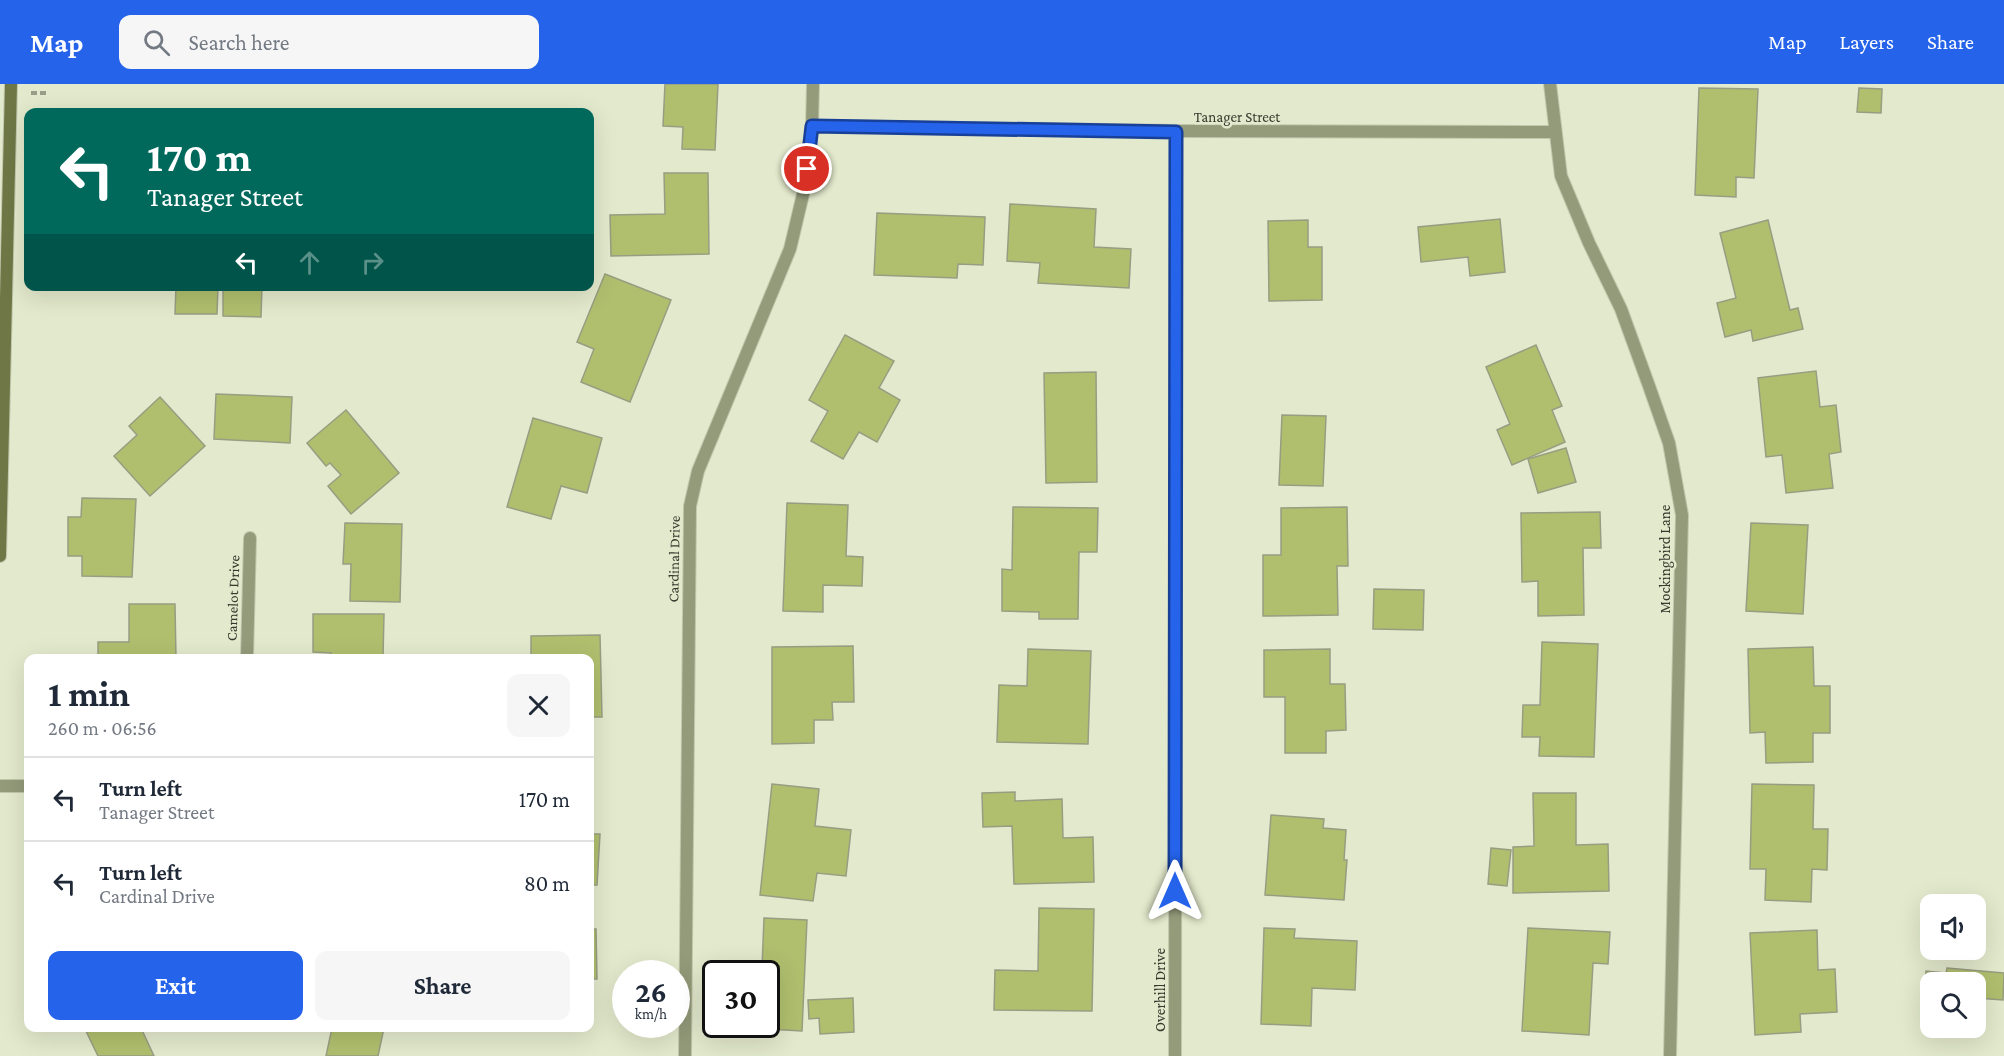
<!DOCTYPE html>
<meta charset="utf-8">
<style>
:root{--surface:#fff;--page:#f6f6f7;--text:#1f2937;--muted:#747a83;--line:#e0e1e3;--accent:#2563eb}
body{margin:0;font-family:"Crimson Pro",serif;background:var(--page);color:var(--text);height:100vh;display:flex;flex-direction:column;font-size:22px;white-space:nowrap}
*{box-sizing:border-box;margin:0}
p{font-size:20px;color:var(--muted)}
.icon{flex:none;width:33px;height:33px;fill:none;stroke:currentColor;stroke-width:2;stroke-linecap:round;stroke-linejoin:round}
.map{position:relative;flex:1;overflow:hidden}
.side{position:absolute;left:24px;top:570px;width:570px;height:378px;display:flex;flex-direction:column;background:var(--surface);border-radius:12px;box-shadow:0 6px 24px #0002}
.side>*{flex:none}
.top-card{position:absolute;left:24px;top:24px;width:570px;height:183px;border-radius:12px;box-shadow:0 6px 24px #0002;background:#00695c;color:#fff;overflow:hidden}
.buttons{position:absolute;left:1920px;top:810px;display:grid;gap:12px}
.buttons a{display:grid;place-items:center;width:66px;height:66px;border-radius:12px;background:var(--surface);box-shadow:0 6px 24px #0002;font-size:30px}
.speed{position:absolute;left:612px;top:876px;display:flex;gap:12px;font-size:30px;font-weight:700;text-align:center}
.speed>*{display:grid;place-content:center;width:78px;height:78px;border-radius:50%;background:var(--surface);box-shadow:0 6px 24px #0002;line-height:1}
.speed small{font-size:15px;font-weight:400}
.speed .limit{border:3px solid #111;border-radius:9px;background:#fff;color:#111}
.pin{position:absolute;display:grid;place-items:center;width:51px;height:51px;color:#fff;margin:-26px;border:3px solid #fff;border-radius:50%;box-shadow:0 2px 6px #0007}
.me{position:absolute;width:66px;margin:-33px;rotate:0deg;stroke-linejoin:round;filter:drop-shadow(0 0 4px #0008)}
.turn{display:flex;align-items:center;gap:21px;height:126px;padding:0 24px;font-size:27px}
.turn .icon{width:78px;height:78px;stroke-width:2.5}
.turn b{display:block;font-size:42px;line-height:51px}
.lanes{display:flex;align-items:center;height:57px;padding:0 24px;background:#0003;justify-content:center;gap:30px;direction:ltr}
.lanes .off{opacity:.35}
.round{display:grid;place-items:center;flex:none;width:63px;height:63px;border-radius:12px;background:var(--page)}
.overview{display:flex;align-items:center;justify-content:space-between;height:102px;padding:0 24px}
h1{font-size:36px;font-weight:700;line-height:45px}
.primary-button{display:flex;gap:12px;margin-top:auto;padding:12px 24px}
.primary-button a{flex:1;height:69px;border-radius:12px;background:var(--accent);color:#fff;font-size:24px;font-weight:700;line-height:69px;text-align:center}
.primary-button a+a{background:var(--page);color:var(--text)}
ul{padding:0;list-style:none}
li{display:flex;align-items:center;gap:18px;height:84px;padding:0 24px;border-top:2px solid var(--line)}
li div{flex:1}
li b{display:block;font-size:22px}
li em{font-style:normal}
header{display:flex;align-items:center;gap:36px;box-sizing:border-box;height:84px;padding:0 30px;background:var(--accent);color:#fff}
header strong{font-size:28px}
nav{display:flex;gap:33px;margin-inline-start:auto;font-size:21px}
.search{width:420px;height:54px;background:var(--page);display:flex;align-items:center;gap:15px;box-sizing:border-box;padding:0 21px;border-radius:12px;color:var(--muted);font-size:22px}
.map>svg:first-child{display:block}
.building{fill:#b0bf6e;stroke:#989d82;stroke-width:1.5}
.lines{fill:none;stroke-linecap:round;stroke-linejoin:round}
.minor-casing{stroke:#c1c6ac;stroke-width:14}
.secondary-casing{stroke:#c1c6ac;stroke-width:14}
.path{stroke:#9a9e89;stroke-width:4;stroke-dasharray:6 3;stroke-linecap:butt}
.minor{stroke:#949b7a;stroke-width:12}
.secondary{stroke:#6e7745;stroke-width:12}
.route-casing{stroke:#184099;stroke-width:15}
.route{stroke:#2563eb;stroke-width:10}
.labels{text-anchor:middle;dominant-baseline:central;stroke-width:5;stroke-linejoin:round;paint-order:stroke}
.street-label{font-size:15px;fill:#37392e;stroke:#e3e9cc}
</style>
<header>
<strong>Map</strong>
<div class="search"><svg class="icon" aria-label="search" viewBox="0 0 24 24"><circle cx="10" cy="10" r="6"/><path d="M15 15l6 6"/></svg>Search here</div>
<nav><a>Map</a><a>Layers</a><a>Share</a></nav>
</header>
<div class="map">
<svg width="2004" height="972" viewBox="0 0 2004 972">
<rect width="100%" height="100%" fill="#e3e9cc"/>
<g class="building">
<path d="M665,0H718L715,66L682,65L683,43L663,42Z"/>
<path d="M1699,4L1758,5L1754,94L1736,93V113L1695,111Z"/>
<path d="M1859,4L1882,5L1881,29L1857,28Z"/>
<path d="M664,89H708L709,170L611,172L610,131L665,130Z"/>
<path d="M1010,120L1096,125L1094,163L1131,165L1129,204L1038,199L1040,179L1007,177Z"/>
<path d="M877,129L985,133L983,181L958,180L957,194L874,191Z"/>
<path d="M1500,135L1505,188L1470,192L1468,173L1421,178L1418,143Z"/>
<path d="M1308,136V163H1322V216L1269,217L1268,137Z"/>
<path d="M1768,136L1790,226L1798,224L1803,245L1753,257L1751,246L1725,253L1717,219L1736,214L1720,149Z"/>
<path d="M605,190L671,216L630,318L581,298L594,265L577,258Z"/>
<path d="M176,202H218L217,230H175Z"/>
<path d="M223,202H262L261,233L223,232Z"/>
<path d="M845,251L894,277L879,304L900,316L877,358L859,348L843,375L811,357L828,327L809,316Z"/>
<path d="M1536,261L1562,322L1552,326L1565,358L1512,381L1497,346L1510,340L1486,283Z"/>
<path d="M1816,287L1820,323L1836,321L1841,368L1829,370L1833,404L1786,409L1782,371L1766,373L1758,294Z"/>
<path d="M1096,288L1097,398L1046,399L1044,289Z"/>
<path d="M216,310L292,313L290,359L214,355Z"/>
<path d="M160,313L205,362L150,412L114,372L137,351L129,342Z"/>
<path d="M346,326L399,389L351,430L328,402L341,391L330,379L326,382L307,359Z"/>
<path d="M1282,331L1326,332L1323,402L1279,401Z"/>
<path d="M533,334L602,354L587,409L561,402L551,435L507,423Z"/>
<path d="M1566,364L1576,398L1538,409L1528,375Z"/>
<path d="M82,414L136,415L132,493L82,492V472H68V433H81Z"/>
<path d="M787,419L848,421L846,472L863,473L862,502L823,501V528L783,527Z"/>
<path d="M1013,423L1098,424L1097,468H1079L1078,535H1039V528L1002,527V485L1012,486Z"/>
<path d="M1347,423L1348,482H1337L1338,531L1263,532V471H1281V424Z"/>
<path d="M1600,428L1601,464H1583L1584,531L1538,532V497L1522,498L1521,429Z"/>
<path d="M345,439L402,440L400,518L350,517L351,480H343Z"/>
<path d="M1751,439L1808,441L1803,530L1746,527Z"/>
<path d="M1374,505L1424,506L1423,546L1373,545Z"/>
<path d="M129,520H175L176,574H98V558H129Z"/>
<path d="M313,530H384L383,574H331V569L313,568Z"/>
<path d="M600,551L602,633H590V574H531V552Z"/>
<path d="M1542,558L1598,560L1594,673L1539,672L1540,653H1522L1523,621H1540Z"/>
<path d="M853,562L854,618H832L833,636H814V659L772,660V563Z"/>
<path d="M1813,563L1814,602H1830V649H1813V678L1766,679L1765,648L1750,649L1748,565Z"/>
<path d="M1028,565L1091,567L1088,660L997,658L999,601L1027,602Z"/>
<path d="M1330,565V600H1345L1346,646L1326,647V669H1285V613H1264V566Z"/>
<path d="M772,700L819,705L815,742L851,746L846,792L817,789L813,817L760,811Z"/>
<path d="M1752,700L1814,701L1813,745H1828L1827,786L1812,785L1811,818L1765,816L1766,785H1750Z"/>
<path d="M1015,708V717L1062,715L1063,754L1093,753L1094,798L1014,800L1012,742L983,743L982,709Z"/>
<path d="M1533,709H1576V761L1608,760L1609,807L1513,809V763L1534,762Z"/>
<path d="M1271,731L1324,735L1323,744L1346,746L1344,776H1347L1344,816L1265,811Z"/>
<path d="M590,750H600L597,801H590Z"/>
<path d="M1491,764L1511,766L1507,802L1488,800Z"/>
<path d="M1039,824L1094,825L1092,927L994,926L995,886L1038,887Z"/>
<path d="M764,834L807,836L802,947L746,944V940H766V890H749V882L762,883Z"/>
<path d="M1264,844L1295,845L1294,854L1357,857L1355,906L1312,904L1311,942L1261,940Z"/>
<path d="M1528,844L1610,848L1608,880L1593,879L1589,951L1522,947Z"/>
<path d="M590,845H596L597,895H590Z"/>
<path d="M1817,846L1818,886L1835,885L1837,928L1800,930L1801,948L1755,951L1750,849Z"/>
<path d="M1947,884L2004,889L2003,916L1976,914V898H1930V910H1924L1926,887L1946,889Z"/>
<path d="M853,914L854,948L820,950L819,934L809,935L808,916Z"/>
<path d="M88,944H141L154,972H98L85,945Z"/>
<path d="M332,944H384L378,972H326Z"/>
<path d="M527,944H577V946L527,947Z"/>
</g>
<g class="lines">
<g class="minor-casing">
<g id="minor">
<path d="M1550,0L1561,92L1589,159L1621,225L1649,302L1669,359L1682,431L1670,972"/>
<path d="M812,42L1176,47L1555,48"/>
<path d="M247,574L250,454"/>
<path d="M0,702H28"/>
<path d="M685,972L690,422L698,387L790,165L804,106L812,42L813,0"/>
<path d="M1175,972L1176,47"/>
</g>
</g>
<g class="secondary-casing">
<path id="secondary" d="M0,472L11,0"/>
</g>
<path class="path" d="M31,9H46"/>
<use href="#minor" class="minor"/>
<use href="#secondary" class="secondary"/>
</g>
<g class="lines">
<g class="route-casing">
<path id="route" d="M807,85L812,42L1176,48L1175,807"/>
</g>
<use href="#route" class="route"/>
</g>
<g class="labels">
<g class="street-label">
<text x="1237" y="33">Tanager Street</text>
<text transform="translate(674 475) rotate(-89)">Cardinal Drive</text>
<text transform="translate(1665 475) rotate(-90)">Mockingbird Lane</text>
<text transform="translate(233 514) rotate(-88)">Camelot Drive</text>
<text transform="translate(1160 906) rotate(-90)">Overhill Drive</text>
</g>
</g>
</svg>
<div class="buttons">
<a><svg class="icon" aria-label="sound" viewBox="0 0 24 24"><path d="M4 9h4l5-4v14l-5-4H4zM17 9q2 3 0 6"/></svg></a>
<a><svg class="icon" aria-label="search" viewBox="0 0 24 24"><circle cx="10" cy="10" r="6"/><path d="M15 15l6 6"/></svg></a>
</div>
<div class="speed"><div>26<small>km/h</small></div><div class="limit">30</div></div>
<div class="pin" style="left:807px;top:85px;background:#d93025"><svg class="icon" aria-label="arrive" viewBox="0 0 24 24"><path d="M6 21V4h12l-3 4 3 4H6"/></svg></div>
<svg class="me" style="left:1175px;top:807px" viewBox="-20 -20 40 40"><path d="M0-17L14 15 0 8-14 15z" fill="#2563eb" stroke="#fff" stroke-width="4"/></svg>
<div class="top-card">
<div class="turn"><svg class="icon" aria-label="left" viewBox="0 0 24 24"><path d="M17 20v-9H6M10 6l-5 5 5 5"/></svg><div><b>170 m</b>Tanager Street</div></div>
<div class="lanes"><svg class="icon" aria-label="left" viewBox="0 0 24 24"><path d="M17 20v-9H6M10 6l-5 5 5 5"/></svg><svg class="icon off" aria-label="ahead" viewBox="0 0 24 24"><path d="M12 20V5M6 11l6-6 6 6"/></svg><svg class="icon off" aria-label="right" viewBox="0 0 24 24"><path d="M7 20v-9h11M14 6l5 5-5 5"/></svg></div>
</div>
<section class="side">
<div class="overview"><div><h1>1 min</h1><p>260 m · 06:56</p></div><a class="round"><svg class="icon" aria-label="close" viewBox="0 0 24 24"><path d="M6 6l12 12M18 6L6 18"/></svg></a></div>
<ul>
<li><svg class="icon" aria-label="left" viewBox="0 0 24 24"><path d="M17 20v-9H6M10 6l-5 5 5 5"/></svg><div><b>Turn left</b><p>Tanager Street</p></div><em>170 m</em></li>
<li><svg class="icon" aria-label="left" viewBox="0 0 24 24"><path d="M17 20v-9H6M10 6l-5 5 5 5"/></svg><div><b>Turn left</b><p>Cardinal Drive</p></div><em>80 m</em></li>
</ul>
<div class="primary-button"><a>Exit</a><a>Share</a></div>
</section>
</div>
